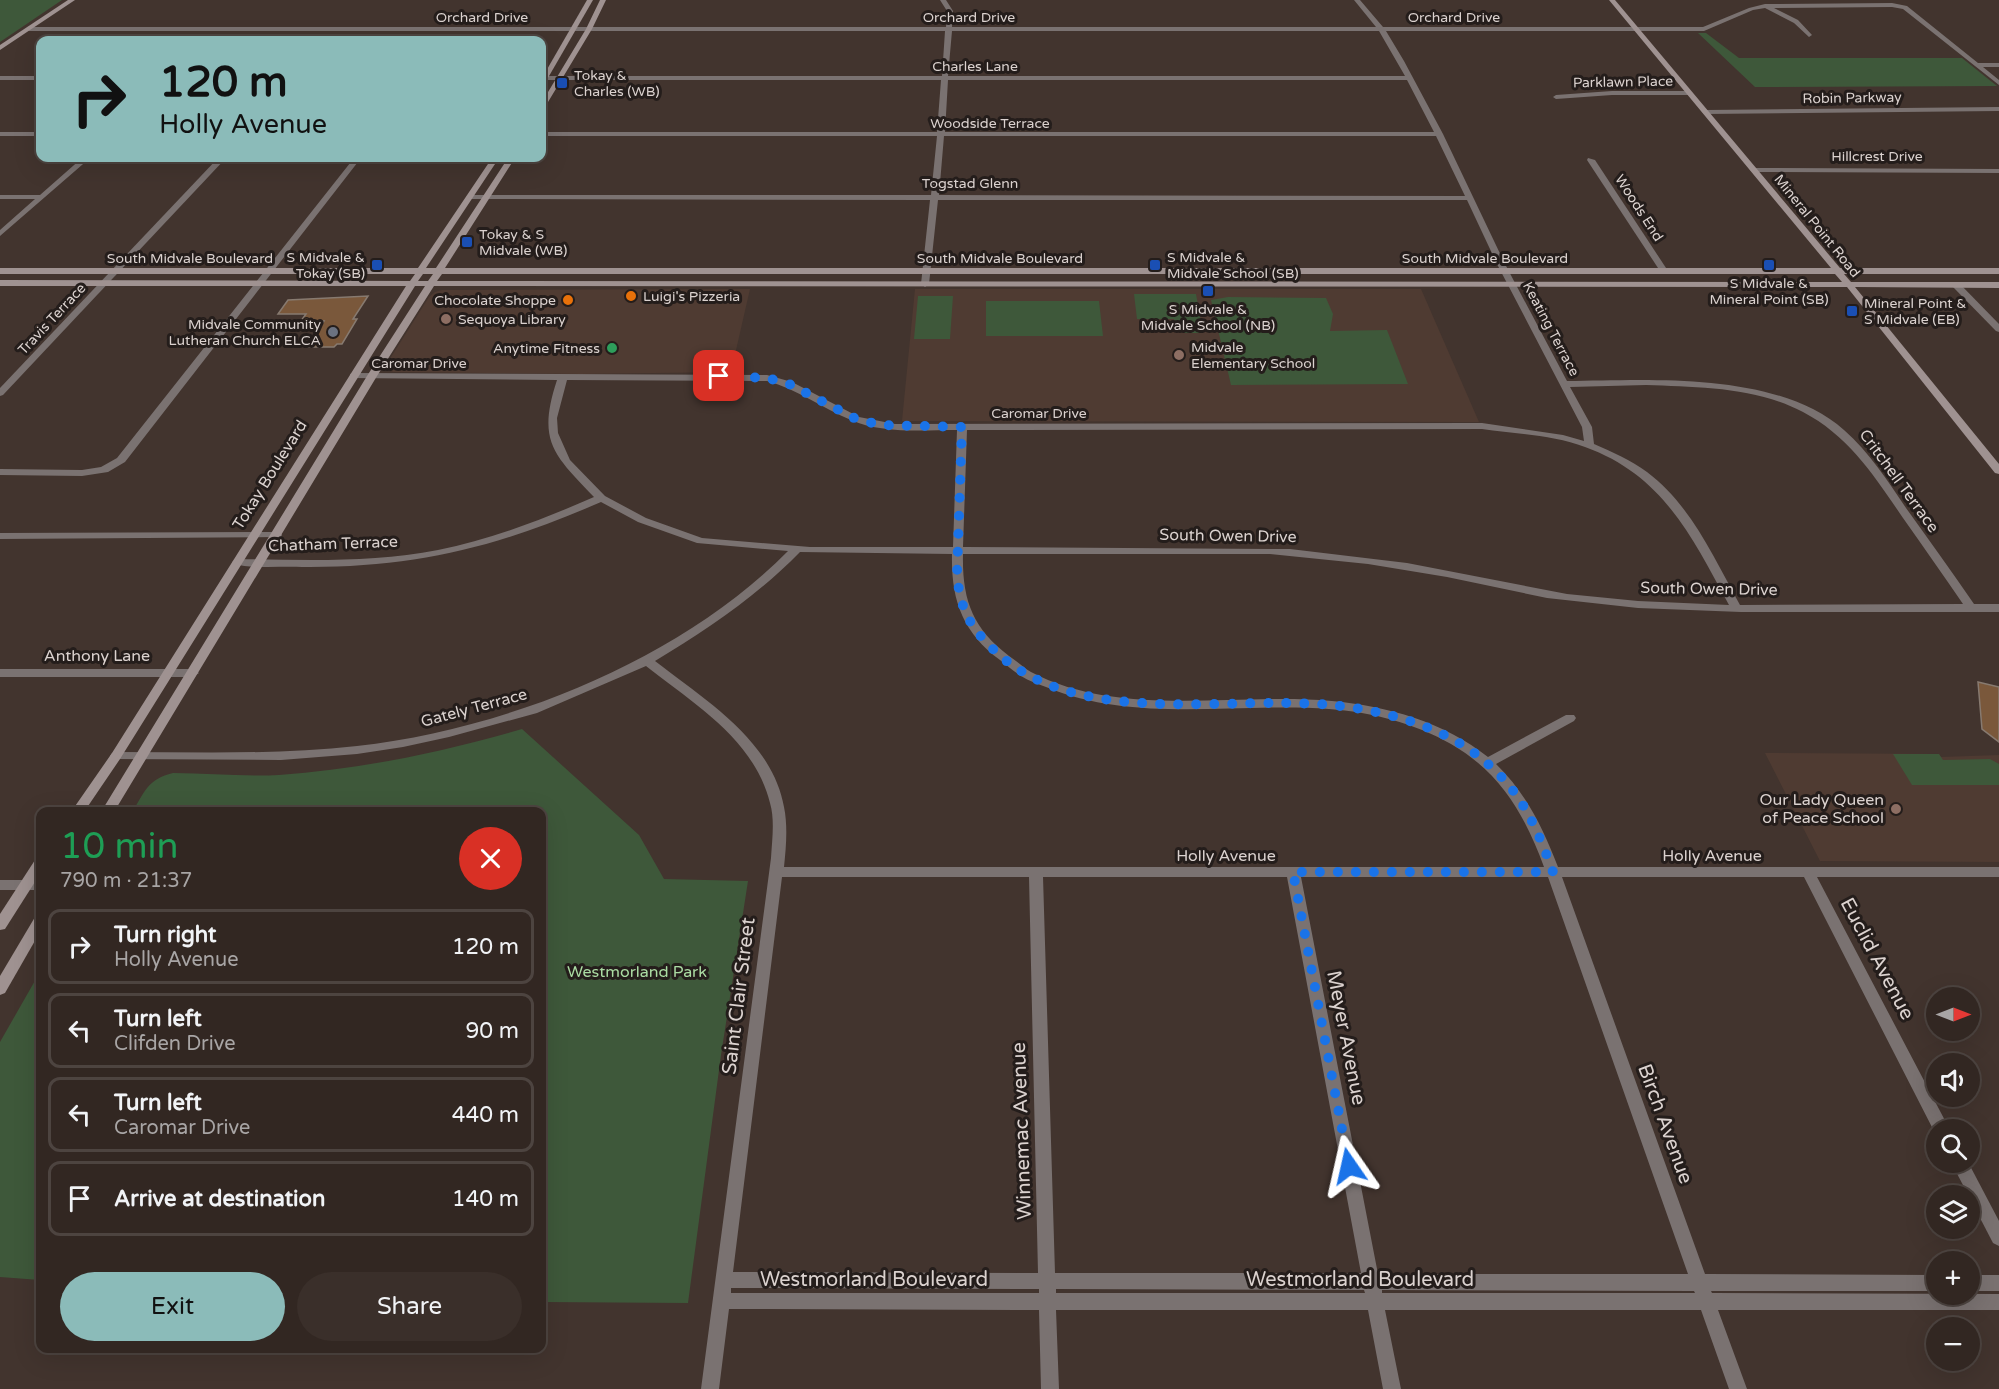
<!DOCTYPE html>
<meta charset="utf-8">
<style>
:root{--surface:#322722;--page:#3a2f2a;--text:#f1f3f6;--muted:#a8a5a5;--line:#4d4440;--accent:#8bbbb9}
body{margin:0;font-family:"Varela Round",sans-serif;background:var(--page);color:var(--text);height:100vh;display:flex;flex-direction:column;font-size:22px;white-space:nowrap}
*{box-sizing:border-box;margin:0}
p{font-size:20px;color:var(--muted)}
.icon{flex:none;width:33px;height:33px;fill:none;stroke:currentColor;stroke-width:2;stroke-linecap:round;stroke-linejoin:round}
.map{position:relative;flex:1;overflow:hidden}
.drawer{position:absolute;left:36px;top:807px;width:510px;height:546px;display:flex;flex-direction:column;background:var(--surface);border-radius:12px;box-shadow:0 6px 24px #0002,0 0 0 2px var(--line)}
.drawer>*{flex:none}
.guide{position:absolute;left:36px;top:36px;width:510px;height:126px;border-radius:12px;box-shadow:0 6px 24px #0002,0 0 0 2px var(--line);background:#8bbbb9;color:#111;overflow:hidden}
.needle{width:39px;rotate:90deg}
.buttons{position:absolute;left:1926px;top:987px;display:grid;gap:12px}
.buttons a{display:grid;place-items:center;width:54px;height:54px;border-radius:50%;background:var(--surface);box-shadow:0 6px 24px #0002,0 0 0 2px var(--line);font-size:30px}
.pin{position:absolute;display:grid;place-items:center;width:51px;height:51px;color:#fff;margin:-26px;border-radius:12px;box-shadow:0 3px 9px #0006}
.me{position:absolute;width:66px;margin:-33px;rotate:349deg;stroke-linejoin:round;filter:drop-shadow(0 0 4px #0008)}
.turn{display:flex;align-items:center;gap:21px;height:126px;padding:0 24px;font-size:27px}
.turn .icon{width:78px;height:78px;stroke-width:2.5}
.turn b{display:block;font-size:42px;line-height:51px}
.round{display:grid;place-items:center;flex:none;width:63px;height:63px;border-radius:32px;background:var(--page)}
.overview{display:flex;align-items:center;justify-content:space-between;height:102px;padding:0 24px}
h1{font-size:36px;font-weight:600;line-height:45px;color:#1e9e55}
.button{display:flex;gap:12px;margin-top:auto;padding:12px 24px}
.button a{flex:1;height:69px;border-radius:36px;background:var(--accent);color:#111;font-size:24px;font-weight:600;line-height:69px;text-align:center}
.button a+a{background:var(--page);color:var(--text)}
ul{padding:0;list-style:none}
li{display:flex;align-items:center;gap:18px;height:75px;margin:0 12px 9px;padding:0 12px;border:3px solid var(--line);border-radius:12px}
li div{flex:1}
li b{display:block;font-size:22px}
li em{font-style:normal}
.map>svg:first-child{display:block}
.built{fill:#4f3b32}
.green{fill:#3e583a}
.building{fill:#7a583b;stroke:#877a70;stroke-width:1.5}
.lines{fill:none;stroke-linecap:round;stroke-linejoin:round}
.street{fill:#7a7271;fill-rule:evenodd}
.secondary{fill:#9f9291;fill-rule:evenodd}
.route{stroke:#1a73e8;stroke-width:10;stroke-dasharray:0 18}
.transit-dot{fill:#1a4fb4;stroke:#241d1b;stroke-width:2}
.food-dot{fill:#e8710a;stroke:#241d1b;stroke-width:2}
.education-dot{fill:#8d6e63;stroke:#241d1b;stroke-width:2}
.worship-dot{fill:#6b7280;stroke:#241d1b;stroke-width:2}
.leisure-dot{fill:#2e9e5b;stroke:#241d1b;stroke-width:2}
.labels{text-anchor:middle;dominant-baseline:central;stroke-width:6;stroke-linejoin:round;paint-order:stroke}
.far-street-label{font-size:14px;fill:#dbd2cf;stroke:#241d1b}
.far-poi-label{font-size:14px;fill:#dbd2cf;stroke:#241d1b;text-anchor:start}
.street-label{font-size:16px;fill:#dbd2cf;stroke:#241d1b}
.poi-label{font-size:16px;fill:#dbd2cf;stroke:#241d1b;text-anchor:end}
.park-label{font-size:16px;fill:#abdca3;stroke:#241d1b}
.near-street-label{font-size:20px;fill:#dbd2cf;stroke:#241d1b}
</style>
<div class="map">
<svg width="1999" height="1389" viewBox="0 0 1999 1389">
<rect width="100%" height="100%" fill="#42342e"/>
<g class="built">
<path d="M750,289L731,372L581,374L393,372L385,369L386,365L429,297L435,292L442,290Z"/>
<path d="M915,289H1421L1479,422L902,421Z"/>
<path d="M1765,753L1939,754L1941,757L1999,755V862L1820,861Z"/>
</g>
<g class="green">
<path d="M0,0H62L0,42Z"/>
<path d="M1698,33H1706L1739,58H1962L1997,86L1755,87Z"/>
<path d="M1134,294H1196L1203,333H1185L1174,329V319H1137Z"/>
<path d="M918,296H953L950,339H914Z"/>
<path d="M1228,297L1326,298L1333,314L1330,331L1387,330L1408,384L1231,385L1211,300Z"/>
<path d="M986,301H1099L1103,336H986Z"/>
<path d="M522,729L639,835L664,879L748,881L721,1055L688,1303L542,1302V812L133,811C145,791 148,779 173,773C208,773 244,777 279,775C362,769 443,752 522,729Z"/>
<path d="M1893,754H1939L1943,760L1990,759L1999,764V785H1912Z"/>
<path d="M40,972V1280L0,1277V1042Z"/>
</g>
<g class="building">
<path d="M368,296L353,319H357L342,344H337L334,347H309L311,344H309L324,321H301L306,314H278L288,300Z"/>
<path d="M1978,682L1999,687V742L1982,729Z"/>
</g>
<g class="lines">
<g class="street">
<path d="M940,0H946L953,11L952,27H1376L1354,0H1360L1383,27H1703L1749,8L1765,4L1892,3L1907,6L1978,63H1999V67H1983L1999,80V85L1903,9L1892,7L1774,8L1798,20L1812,35L1809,37L1794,23L1765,8L1753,10L1704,31H1386L1404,61L1443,134L1505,264L1567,381C1651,380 1777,371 1844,430C1869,452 1887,480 1906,508C1929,540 1952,572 1974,604H1999V612H1741L1638,608L1547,598L1447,577L1368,564L1270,554H963C962,599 972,628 1009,656C1017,661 1024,668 1031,672C1121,719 1235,692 1332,701C1387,706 1444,722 1488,757L1566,715H1574L1576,718L1574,721L1496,764C1526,793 1543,828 1558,867H1999V877H1817L1950,1130H1936V1135L1804,877H1562L1705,1274L1936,1275V1291H1711L1712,1293L1999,1294V1310H1718L1747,1389H1729L1701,1310H1385L1401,1389H1383L1368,1310H1056L1059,1389H1041L1039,1310L729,1309L719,1389H701L771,858C772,840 775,820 770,803C754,739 694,704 646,666L537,713L449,737L403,747L357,754L281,760L112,759L110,756L112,753L116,752C196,752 277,755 357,746C508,729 680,660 788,551L697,543L638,522L601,502C498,547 415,568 302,567C280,566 255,569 233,564L232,562L237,559C304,560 372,563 438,550C492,539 544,519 594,497C553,454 537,441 557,380L350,378V374L353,373L767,375L792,382L859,417L895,424L1482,423L1563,435L1584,441L1582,427L1497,264L1467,200H938L929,284L925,287L921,284L930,200L470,199L466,197L470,195H931L937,136H542V132H937L941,80H542V76H942L945,31H29L26,29L29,27H946L947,11ZM952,31H1379L1405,76H948ZM948,80H1407L1434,132H945ZM944,136H1436L1465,196L939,195ZM567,380L767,381C797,389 822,408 851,420C882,434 924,430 957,430L953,547H810L702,538L646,518L605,496L570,460L558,433L557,418ZM1646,385C1698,387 1756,387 1803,412C1849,436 1875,477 1903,518C1923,546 1943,575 1963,604L1740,605C1714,558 1691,505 1647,472C1631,460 1612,452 1594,444L1592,427L1570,387ZM1482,429C1516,434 1553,435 1585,447C1663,475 1692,537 1729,605L1638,601L1567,594L1407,563L1290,549L963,547L967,430ZM800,552L952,554C951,599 962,632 1000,660C1007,665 1014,672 1021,676C1029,681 1038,684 1046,687C1135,724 1237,702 1329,709C1371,712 1414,723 1451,744C1500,772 1525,815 1544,867H784C786,848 788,826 784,807C772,740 705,700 655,661C707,630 757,596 800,552ZM782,877H1029L1038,1273L733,1272ZM1043,877H1287L1361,1273H1055ZM1301,877H1548L1688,1274H1378ZM731,1288L1039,1289V1293H731ZM1056,1289L1364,1290L1365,1293H1056ZM1382,1290L1694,1291L1695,1293H1382Z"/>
<rect x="0" y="76" width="40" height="4"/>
<path d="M1612,91H1689L1692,93L1689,95H1612L1556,99L1553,97L1556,95Z"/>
<path d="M1999,107V111L1705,114L1702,112L1705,110Z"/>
<rect x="0" y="132" width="40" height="4"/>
<path d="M82,158H90L0,236V230L35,199H0V195H40Z"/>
<path d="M218,158H226L3,395L0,396V388Z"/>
<path d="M354,158H361L125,462L108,472L82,476L0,475V469L82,470L101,467L117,458Z"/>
<path d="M1588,158L1595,160L1668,271L1667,273L1660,271L1587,160Z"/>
<path d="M1751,168L1999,169V173L1754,172L1750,170Z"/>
<path d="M1956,282L1959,283L1999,324V332L1996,331L1953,287L1952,285Z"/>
<path d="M277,532L281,533L282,535L281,537L0,539V533Z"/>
<path d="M0,669H193L199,673L193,677H0Z"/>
<rect x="0" y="880" width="40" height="10"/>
<path d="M1951,1162H1968L1999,1221V1246L1993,1243Z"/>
<rect x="1970" y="1275" width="29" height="16"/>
</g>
<g class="secondary">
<path d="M68,0H75L0,50V45Z"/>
<path d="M587,0H593L545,83L542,85V78Z"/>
<path d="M600,0H606L592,29L545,107L542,109V102L586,29Z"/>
<path d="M1609,0H1615L1840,268H1999V274H1844L1851,282H1999V288L1855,287L1999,464V474L1995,473L1847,287L434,286L377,376L114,812H101L367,376L425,286H415L120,759L84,812H71L112,753L406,286H0V280L410,281L415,274H0V268H418L492,158H499L426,268H436L508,158H515L445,268H1831ZM423,274H433L428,281H418ZM442,274H1835L1842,282L437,281Z"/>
<path d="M40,859V874L5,929L0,930V914L35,860Z"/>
<path d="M40,916V932L5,993L0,995V976L35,917Z"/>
</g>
</g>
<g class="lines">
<path class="route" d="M719,376L767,378L789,384L856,419L881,425L962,427L957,574C960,608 969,626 993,649C1074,730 1227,695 1330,705C1384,710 1448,727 1489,765C1524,796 1537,829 1553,872H1293L1349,1166"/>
</g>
<g class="transit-dot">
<rect x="556" y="77" width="12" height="12" rx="3"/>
<rect x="461" y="236" width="12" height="12" rx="3"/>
<rect x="371" y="259" width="12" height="12" rx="3"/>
<rect x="1149" y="259" width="12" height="12" rx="3"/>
<rect x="1763" y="259" width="12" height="12" rx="3"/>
<rect x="1202" y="285" width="12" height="12" rx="3"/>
<rect x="1846" y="305" width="12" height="12" rx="3"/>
</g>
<g class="food-dot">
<circle cx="631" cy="296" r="6"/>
<circle cx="568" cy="300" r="6"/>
</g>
<g class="education-dot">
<circle cx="446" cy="319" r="6"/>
<circle cx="1179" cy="355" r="6"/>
<circle cx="1896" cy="809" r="6"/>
</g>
<circle class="worship-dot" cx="333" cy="332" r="6"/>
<circle class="leisure-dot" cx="612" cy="348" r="6"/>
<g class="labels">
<g class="far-street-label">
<text x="482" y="17">Orchard Drive</text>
<text x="969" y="17">Orchard Drive</text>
<text x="1454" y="17">Orchard Drive</text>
<text x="975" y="66">Charles Lane</text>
<text transform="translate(1623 82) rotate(-1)">Parklawn Place</text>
<text transform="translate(1852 98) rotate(-1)">Robin Parkway</text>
<text x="990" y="123">Woodside Terrace</text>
<text x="1877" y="156">Hillcrest Drive</text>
<text x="970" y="183">Togstad Glenn</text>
<text transform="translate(1639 208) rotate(57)">Woods End</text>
<text transform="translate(1817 226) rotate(51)">Mineral Point Road</text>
<text x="190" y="258">South Midvale Boulevard</text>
<text x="1000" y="258">South Midvale Boulevard</text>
<text x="1485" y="258">South Midvale Boulevard</text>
<text transform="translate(52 319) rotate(-47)">Travis Terrace</text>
<text transform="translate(1551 329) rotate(62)">Keating Terrace</text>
<text x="419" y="363">Caromar Drive</text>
<text x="1039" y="413">Caromar Drive</text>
</g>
<g class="far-poi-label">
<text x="574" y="75">Tokay &amp;<tspan x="574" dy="16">Charles (WB)</tspan></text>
<text x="479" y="234">Tokay &amp; S<tspan x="479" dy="16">Midvale (WB)</tspan></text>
<text x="365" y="257" text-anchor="end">S Midvale &amp;<tspan x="365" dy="16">Tokay (SB)</tspan></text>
<text x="1167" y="257">S Midvale &amp;<tspan x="1167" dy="16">Midvale School (SB)</tspan></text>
<text x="1769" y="283" text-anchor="middle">S Midvale &amp;<tspan x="1769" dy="16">Mineral Point (SB)</tspan></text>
<text x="643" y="296">Luigi's Pizzeria</text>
<text x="556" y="300" text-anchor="end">Chocolate Shoppe</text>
<text x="1864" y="303">Mineral Point &amp;<tspan x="1864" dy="16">S Midvale (EB)</tspan></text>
<text x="1208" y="309" text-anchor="middle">S Midvale &amp;<tspan x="1208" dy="16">Midvale School (NB)</tspan></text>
<text x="458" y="319">Sequoya Library</text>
<text x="321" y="324" text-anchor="end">Midvale Community<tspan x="321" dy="16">Lutheran Church ELCA</tspan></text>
<text x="1191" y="347">Midvale<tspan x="1191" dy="16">Elementary School</tspan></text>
<text x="600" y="348" text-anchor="end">Anytime Fitness</text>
</g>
<g class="street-label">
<text transform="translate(270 475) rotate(-58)">Tokay Boulevard</text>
<text transform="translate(1899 481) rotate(54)">Critchell Terrace</text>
<text transform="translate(1228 536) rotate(1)">South Owen Drive</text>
<text transform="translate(333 544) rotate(-2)">Chatham Terrace</text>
<text transform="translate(1709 589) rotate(1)">South Owen Drive</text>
<text x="97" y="656">Anthony Lane</text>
<text transform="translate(474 708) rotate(-15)">Gately Terrace</text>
<text x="1226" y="856">Holly Avenue</text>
<text x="1712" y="856">Holly Avenue</text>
</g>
<g class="poi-label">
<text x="1884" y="800">Our Lady Queen<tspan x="1884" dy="18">of Peace School</tspan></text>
</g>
<g class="park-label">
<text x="637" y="972">Westmorland Park</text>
</g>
<g class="near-street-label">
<text transform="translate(1877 959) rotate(62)">Euclid Avenue</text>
<text transform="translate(739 996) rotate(-83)">Saint Clair Street</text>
<text transform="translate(1346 1038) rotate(79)">Meyer Avenue</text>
<text transform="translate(1665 1124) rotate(70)">Birch Avenue</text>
<text transform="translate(1022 1131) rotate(-92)">Winnemac Avenue</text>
<text x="874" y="1280">Westmorland Boulevard</text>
<text x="1360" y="1280">Westmorland Boulevard</text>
</g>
</g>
</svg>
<div class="buttons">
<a><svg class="needle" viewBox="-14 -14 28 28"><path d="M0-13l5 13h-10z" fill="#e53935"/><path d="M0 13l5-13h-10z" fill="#a8a5a5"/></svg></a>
<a><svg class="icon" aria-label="sound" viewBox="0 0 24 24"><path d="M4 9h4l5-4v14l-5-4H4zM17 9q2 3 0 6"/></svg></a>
<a><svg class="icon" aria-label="search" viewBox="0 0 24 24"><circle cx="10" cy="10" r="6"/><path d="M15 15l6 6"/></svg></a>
<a><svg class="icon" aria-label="layers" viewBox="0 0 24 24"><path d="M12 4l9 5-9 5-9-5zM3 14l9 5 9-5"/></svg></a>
<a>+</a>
<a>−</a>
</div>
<div class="pin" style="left:719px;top:376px;background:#d93025"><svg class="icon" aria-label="arrive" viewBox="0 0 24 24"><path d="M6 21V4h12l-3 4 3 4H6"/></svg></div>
<svg class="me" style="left:1349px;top:1166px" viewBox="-20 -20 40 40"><path d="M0-17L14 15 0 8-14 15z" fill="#1a73e8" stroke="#fff" stroke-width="4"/></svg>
<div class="guide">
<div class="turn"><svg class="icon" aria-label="right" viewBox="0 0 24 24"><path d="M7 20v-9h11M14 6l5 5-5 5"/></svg><div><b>120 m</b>Holly Avenue</div></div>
</div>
<section class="drawer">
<div class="overview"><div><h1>10 min</h1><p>790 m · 21:37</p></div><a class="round" style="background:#d93025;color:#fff"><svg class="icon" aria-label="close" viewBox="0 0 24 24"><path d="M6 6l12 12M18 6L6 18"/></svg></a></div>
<ul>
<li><svg class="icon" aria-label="right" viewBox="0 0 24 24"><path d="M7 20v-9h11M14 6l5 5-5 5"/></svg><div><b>Turn right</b><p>Holly Avenue</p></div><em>120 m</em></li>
<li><svg class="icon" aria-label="left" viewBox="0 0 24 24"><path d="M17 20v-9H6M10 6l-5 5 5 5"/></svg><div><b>Turn left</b><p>Clifden Drive</p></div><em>90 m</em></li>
<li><svg class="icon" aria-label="left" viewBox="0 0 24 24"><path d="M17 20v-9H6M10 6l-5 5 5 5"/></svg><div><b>Turn left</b><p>Caromar Drive</p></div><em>440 m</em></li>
<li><svg class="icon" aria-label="arrive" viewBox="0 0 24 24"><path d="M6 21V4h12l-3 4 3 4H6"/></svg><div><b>Arrive at destination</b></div><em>140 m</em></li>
</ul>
<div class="button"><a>Exit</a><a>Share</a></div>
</section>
</div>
